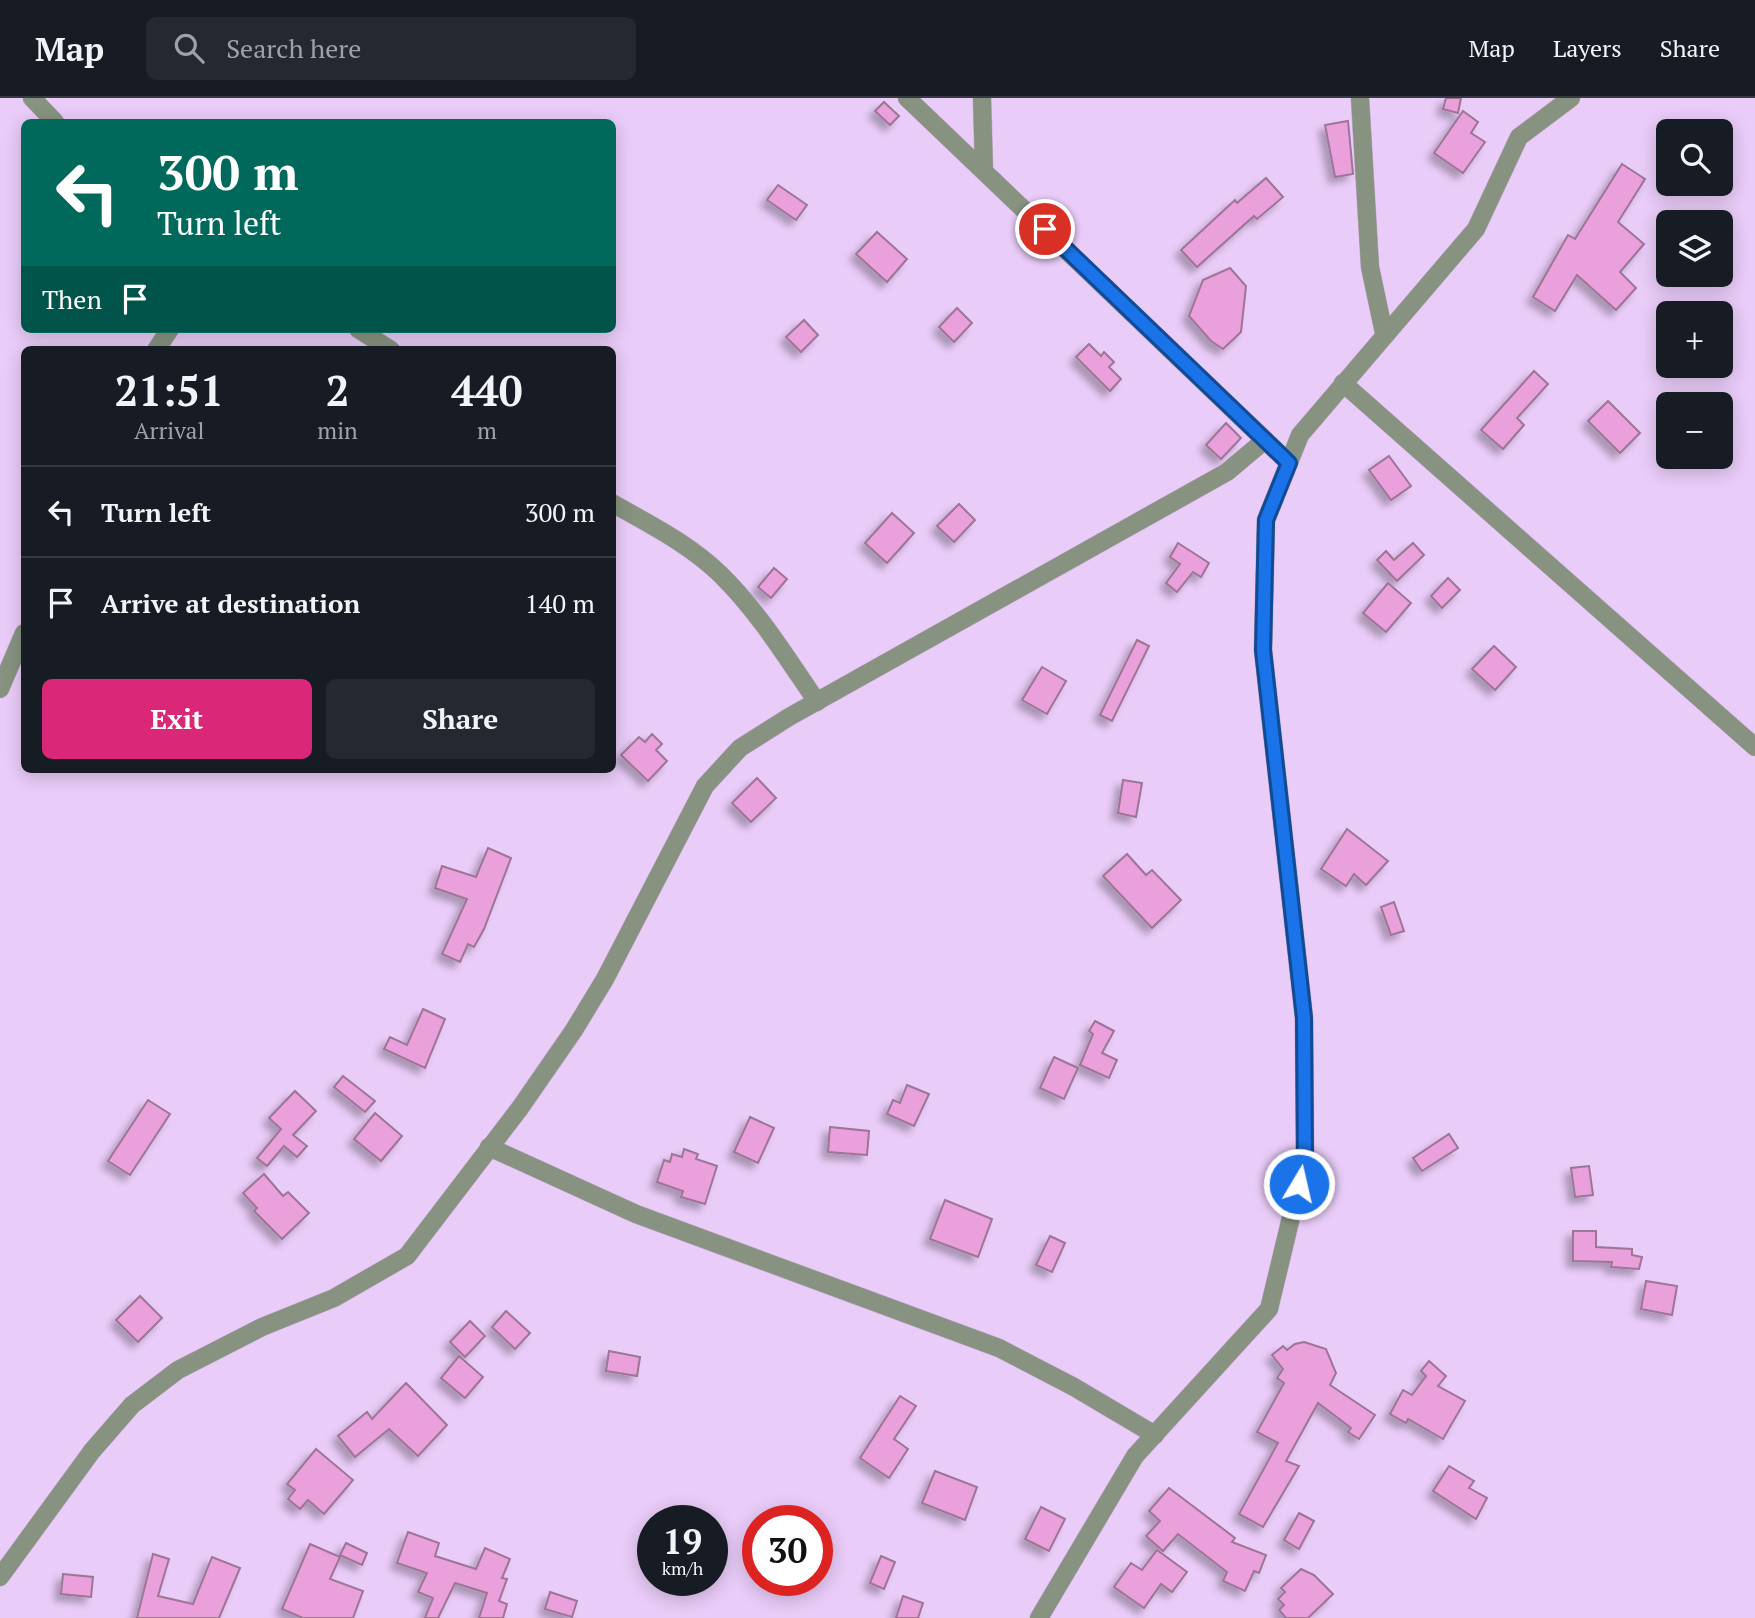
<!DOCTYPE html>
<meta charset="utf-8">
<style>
:root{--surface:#171b24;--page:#242831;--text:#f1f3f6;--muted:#9ea1a6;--line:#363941;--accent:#db2777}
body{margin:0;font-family:"PT Serif",serif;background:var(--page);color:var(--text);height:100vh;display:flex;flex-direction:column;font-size:26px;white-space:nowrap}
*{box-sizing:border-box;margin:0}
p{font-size:23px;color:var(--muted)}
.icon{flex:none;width:38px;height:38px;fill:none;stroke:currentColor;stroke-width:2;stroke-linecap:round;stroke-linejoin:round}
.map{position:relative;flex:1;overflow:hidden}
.drawer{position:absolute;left:21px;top:248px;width:595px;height:427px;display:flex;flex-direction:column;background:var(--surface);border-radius:10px;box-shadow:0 4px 18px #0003}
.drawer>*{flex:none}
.guide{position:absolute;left:21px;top:21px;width:595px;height:214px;border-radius:10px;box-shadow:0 4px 18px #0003;background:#00695c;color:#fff;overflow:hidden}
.tools{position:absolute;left:1656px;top:21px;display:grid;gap:14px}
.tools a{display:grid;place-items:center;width:77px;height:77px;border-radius:10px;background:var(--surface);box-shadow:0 4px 18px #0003;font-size:35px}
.speed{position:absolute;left:637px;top:1407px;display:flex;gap:14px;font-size:35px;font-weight:700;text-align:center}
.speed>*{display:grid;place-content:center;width:91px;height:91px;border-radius:50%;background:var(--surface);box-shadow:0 4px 18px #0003;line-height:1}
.speed small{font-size:18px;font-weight:400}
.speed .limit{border:10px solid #d22;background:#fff;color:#111}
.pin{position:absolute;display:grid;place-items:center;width:60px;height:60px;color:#fff;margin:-30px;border:4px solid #fff;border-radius:50%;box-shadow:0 2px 7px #0007}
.me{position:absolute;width:77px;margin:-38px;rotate:9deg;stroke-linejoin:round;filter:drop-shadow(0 0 5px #0008)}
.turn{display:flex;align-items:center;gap:24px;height:147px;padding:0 21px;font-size:32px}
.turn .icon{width:91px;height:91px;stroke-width:2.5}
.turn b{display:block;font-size:49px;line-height:60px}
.then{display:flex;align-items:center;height:66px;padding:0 21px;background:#0003;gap:14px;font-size:26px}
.eta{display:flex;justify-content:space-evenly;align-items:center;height:119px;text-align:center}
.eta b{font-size:42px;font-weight:800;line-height:49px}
.action{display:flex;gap:14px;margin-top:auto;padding:14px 21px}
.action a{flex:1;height:80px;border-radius:10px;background:var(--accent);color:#fff;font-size:28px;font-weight:800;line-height:80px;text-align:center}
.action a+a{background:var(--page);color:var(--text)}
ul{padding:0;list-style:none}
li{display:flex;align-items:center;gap:21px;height:91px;padding:0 21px;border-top:2px solid var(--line)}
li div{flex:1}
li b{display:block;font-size:26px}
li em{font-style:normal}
header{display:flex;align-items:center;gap:42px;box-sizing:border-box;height:98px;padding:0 35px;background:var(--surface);border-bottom:2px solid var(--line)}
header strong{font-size:33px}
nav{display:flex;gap:38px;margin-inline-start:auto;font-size:24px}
.search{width:490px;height:63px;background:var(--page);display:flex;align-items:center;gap:18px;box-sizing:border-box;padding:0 24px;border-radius:10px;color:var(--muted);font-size:26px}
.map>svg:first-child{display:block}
.building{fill:#eaa0db;stroke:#9d7495;stroke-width:2;filter:url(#shadow)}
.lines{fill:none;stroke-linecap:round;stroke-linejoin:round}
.minor-casing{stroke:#c5acd2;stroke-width:19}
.minor{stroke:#879380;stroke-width:18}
.route-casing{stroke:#114b97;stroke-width:18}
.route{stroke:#1a73e8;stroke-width:12}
</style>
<header>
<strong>Map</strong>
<div class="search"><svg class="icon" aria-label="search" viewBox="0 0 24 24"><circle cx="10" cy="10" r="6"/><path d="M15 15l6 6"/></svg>Search here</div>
<nav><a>Map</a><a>Layers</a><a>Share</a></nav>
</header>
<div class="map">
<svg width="1755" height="1520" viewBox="0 0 1755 1520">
<defs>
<filter id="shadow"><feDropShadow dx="-6" dy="6" stdDeviation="3.5" flood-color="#0004"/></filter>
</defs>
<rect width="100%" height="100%" fill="#e9ccf8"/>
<g class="building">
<path d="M1446,0H1461L1458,15L1443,11Z"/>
<path d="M884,4L899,18L890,27L875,13Z"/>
<path d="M1463,13L1478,24L1471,35L1485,44L1463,75L1434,55Z"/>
<path d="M1348,23L1353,76L1335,79L1325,27Z"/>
<path d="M1622,66L1645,81L1618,124L1644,146L1620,174L1636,190L1616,212L1577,177L1555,213L1533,199L1568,137L1575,141Z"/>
<path d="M1266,80L1283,99L1257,121L1254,118L1197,169L1181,152L1235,102L1237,105Z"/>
<path d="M778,87L807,107L796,122L767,102Z"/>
<path d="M877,134L907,161L887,184L856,156Z"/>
<path d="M1230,170L1246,188L1241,234L1223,251L1211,243L1189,218L1203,182Z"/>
<path d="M957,210L972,225L954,244L939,229Z"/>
<path d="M804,222L818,237L801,254L786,239Z"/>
<path d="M1089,246L1101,258L1104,254L1114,264L1109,269L1121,281L1110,293L1076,259Z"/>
<path d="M1534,273L1548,286L1517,320L1524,327L1503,351L1481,332Z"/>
<path d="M1608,303L1640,335L1620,355L1588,323Z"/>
<path d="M1226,325L1241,340L1221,361L1206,347Z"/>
<path d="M1389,358L1411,388L1391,402L1369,372Z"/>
<path d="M959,406L975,422L954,444L937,428Z"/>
<path d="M892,415L914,435L887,465L865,445Z"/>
<path d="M1178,445L1209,465L1201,479L1193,474L1177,494L1166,485L1180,466L1170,459Z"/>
<path d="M1413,445L1424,457L1397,483L1377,462L1386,453L1394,462Z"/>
<path d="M774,470L787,481L771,500L758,489Z"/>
<path d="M1448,480L1460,492L1442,510L1431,498Z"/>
<path d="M1388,485L1411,505L1386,534L1363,515Z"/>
<path d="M1137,542L1149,548L1112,623L1100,617Z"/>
<path d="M1494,548L1516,569L1495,592L1472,571Z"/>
<path d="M1042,569L1066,583L1047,616L1022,602Z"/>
<path d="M652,636L662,646L656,652L667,663L648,683L621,657L639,639L645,644Z"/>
<path d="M757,680L776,700L751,724L732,705Z"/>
<path d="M1123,682L1142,685L1136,719L1118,715Z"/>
<path d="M1347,731L1388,763L1366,787L1354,776L1346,788L1321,771Z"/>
<path d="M488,750L511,760L484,831L474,849L468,846L460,864L442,856L467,801L435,790L442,768L476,779Z"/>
<path d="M1127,756L1146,777L1152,772L1181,802L1152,830L1103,778Z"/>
<path d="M1394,804L1404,833L1391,837L1381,809Z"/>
<path d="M423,911L445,921L425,970L384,951L390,939L407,947Z"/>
<path d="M1095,923L1114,933L1102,955L1117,962L1109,980L1080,967L1093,936L1089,933Z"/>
<path d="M1054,959L1078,970L1064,1001L1040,990Z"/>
<path d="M343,978L375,1003L365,1014L334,989Z"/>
<path d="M907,987L929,996L914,1028L887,1016L893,1002L900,1005Z"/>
<path d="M295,993L316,1013L293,1037L307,1048L297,1059L284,1048L267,1068L257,1060L281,1031L269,1020Z"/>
<path d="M148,1002L170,1016L130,1077L108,1063Z"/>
<path d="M375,1015L402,1038L381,1063L354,1041Z"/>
<path d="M750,1019L774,1030L758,1065L734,1054Z"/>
<path d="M830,1029L869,1033L867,1057L828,1054Z"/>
<path d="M1449,1036L1458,1050L1422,1073L1413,1060Z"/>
<path d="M684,1051L698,1056L696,1061L717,1068L705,1106L681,1099L683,1093L657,1084L664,1062L670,1064L672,1056L682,1059Z"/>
<path d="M1589,1068L1593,1097L1575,1099L1571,1070Z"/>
<path d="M264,1076L283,1098L288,1094L309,1115L282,1141L254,1113L257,1110L243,1095Z"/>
<path d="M945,1102L992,1121L978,1159L930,1141Z"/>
<path d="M1573,1133H1596V1149L1632,1151V1157L1642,1159L1639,1171L1611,1169L1612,1164L1573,1163Z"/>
<path d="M1050,1138L1065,1145L1052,1174L1036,1167Z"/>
<path d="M1646,1183L1677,1188L1672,1217L1641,1211Z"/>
<path d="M140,1198L162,1220L138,1244L116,1222Z"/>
<path d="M506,1213L530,1235L515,1251L492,1229Z"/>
<path d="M470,1223L485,1238L465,1259L450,1244Z"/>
<path d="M1304,1244L1326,1251L1336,1275L1330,1287L1375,1317L1359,1341L1348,1334L1351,1330L1318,1305L1286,1363L1299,1368L1263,1429L1239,1416L1278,1345L1257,1334L1284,1285L1277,1280L1283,1271L1272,1257L1283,1248L1287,1252L1295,1246Z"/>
<path d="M609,1253L640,1259L637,1278L606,1273Z"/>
<path d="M459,1258L483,1279L465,1300L441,1280Z"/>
<path d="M1429,1263L1446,1278L1438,1288L1465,1303L1443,1341L1408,1321L1406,1325L1390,1316L1403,1292L1412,1297L1426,1278L1421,1273Z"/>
<path d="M406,1285L447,1327L418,1358L389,1331L355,1359L338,1338L367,1314L372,1321Z"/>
<path d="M900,1298L916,1308L894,1341L908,1351L889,1380L860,1360Z"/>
<path d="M316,1351L353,1382L324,1416L308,1402L300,1411L288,1401L295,1392L287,1386Z"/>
<path d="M1449,1368L1474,1383L1469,1390L1487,1400L1476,1421L1433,1393Z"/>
<path d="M935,1373L977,1389L965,1422L922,1405Z"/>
<path d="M1169,1390L1235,1440L1232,1444L1266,1457L1259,1475L1254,1473L1245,1493L1223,1483L1227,1474L1178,1436L1163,1453L1146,1438L1160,1423L1149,1413Z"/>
<path d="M1041,1409L1065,1421L1049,1453L1025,1441Z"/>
<path d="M1299,1415L1314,1423L1299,1451L1284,1442Z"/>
<path d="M408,1434L439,1445L435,1458L476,1471L485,1450L510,1461L502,1480L507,1481L499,1503L507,1506L503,1520H479L487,1495L455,1485L438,1520H425L433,1500L418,1494L427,1475L397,1465Z"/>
<path d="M346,1445L367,1455L362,1467L340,1457Z"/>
<path d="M310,1446L340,1459L330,1481L363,1493L353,1520H303L282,1511Z"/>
<path d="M1157,1452L1187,1474L1172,1494L1161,1486L1144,1510L1114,1489L1131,1465L1142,1472Z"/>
<path d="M153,1456L169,1461L158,1498L193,1506L212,1459L240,1470L219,1520H137Z"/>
<path d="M881,1458L895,1464L884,1491L870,1485Z"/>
<path d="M1301,1471L1314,1477L1333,1496L1308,1520H1286L1279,1512L1284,1507L1278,1501L1285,1494L1281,1490Z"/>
<path d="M63,1476L93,1479L91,1499L61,1496Z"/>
<path d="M550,1494L577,1503L572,1519L545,1511Z"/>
<path d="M903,1498L923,1505L918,1520H896Z"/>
</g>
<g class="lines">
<g class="minor-casing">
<g id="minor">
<path d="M32,0L55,24"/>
<path d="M907,0L1289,365"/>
<path d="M982,0L984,73"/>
<path d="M1360,0L1370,169L1384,235"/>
<path d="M358,231L391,252"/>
<path d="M156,252L170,231"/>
<path d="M1343,285L1755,649"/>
<path d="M612,405C649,426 689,446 720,476C758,513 787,560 817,604"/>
<path d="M0,591L24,535"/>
<path d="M489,1049L636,1116L999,1250L1074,1289L1155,1337"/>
<path d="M0,1479L92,1353L132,1307L178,1272L262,1229L334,1200L407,1158L520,1010L574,932L605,881L705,688L740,650L789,619L1227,374L1265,342"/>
<path d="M1039,1520L1135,1358L1269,1211L1305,1061L1304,920L1263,552L1266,422L1300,337L1476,131L1519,39L1571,0"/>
</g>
</g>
<use href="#minor" class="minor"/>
</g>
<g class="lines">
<g class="route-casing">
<path id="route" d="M1045,131L1289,365L1266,422L1263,552L1304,920L1305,1061L1299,1086"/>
</g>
<use href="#route" class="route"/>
</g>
</svg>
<div class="tools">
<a><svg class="icon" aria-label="search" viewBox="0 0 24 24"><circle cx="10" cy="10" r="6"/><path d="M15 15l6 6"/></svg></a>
<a><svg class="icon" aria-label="layers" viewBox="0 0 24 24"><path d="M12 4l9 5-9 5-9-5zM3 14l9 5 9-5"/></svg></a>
<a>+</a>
<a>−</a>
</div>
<div class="speed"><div>19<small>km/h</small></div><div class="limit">30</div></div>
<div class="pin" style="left:1045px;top:131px;background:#d93025"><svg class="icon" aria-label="arrive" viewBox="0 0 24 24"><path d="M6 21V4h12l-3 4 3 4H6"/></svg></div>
<svg class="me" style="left:1299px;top:1086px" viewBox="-20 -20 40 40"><circle r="17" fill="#1a73e8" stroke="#fff" stroke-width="3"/><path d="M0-11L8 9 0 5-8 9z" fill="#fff"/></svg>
<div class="guide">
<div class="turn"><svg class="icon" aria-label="left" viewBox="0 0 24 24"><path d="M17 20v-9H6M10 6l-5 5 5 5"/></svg><div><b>300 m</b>Turn left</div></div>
<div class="then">Then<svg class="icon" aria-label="arrive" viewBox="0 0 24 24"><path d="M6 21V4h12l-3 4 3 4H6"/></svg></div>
</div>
<section class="drawer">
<div class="eta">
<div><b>21:51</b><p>Arrival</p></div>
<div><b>2</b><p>min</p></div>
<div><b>440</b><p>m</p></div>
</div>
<ul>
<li><svg class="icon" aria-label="left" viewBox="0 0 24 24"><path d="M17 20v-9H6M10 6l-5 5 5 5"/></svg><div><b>Turn left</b></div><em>300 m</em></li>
<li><svg class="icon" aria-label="arrive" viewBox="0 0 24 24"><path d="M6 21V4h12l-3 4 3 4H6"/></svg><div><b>Arrive at destination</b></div><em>140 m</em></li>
</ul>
<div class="action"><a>Exit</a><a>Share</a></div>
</section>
</div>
